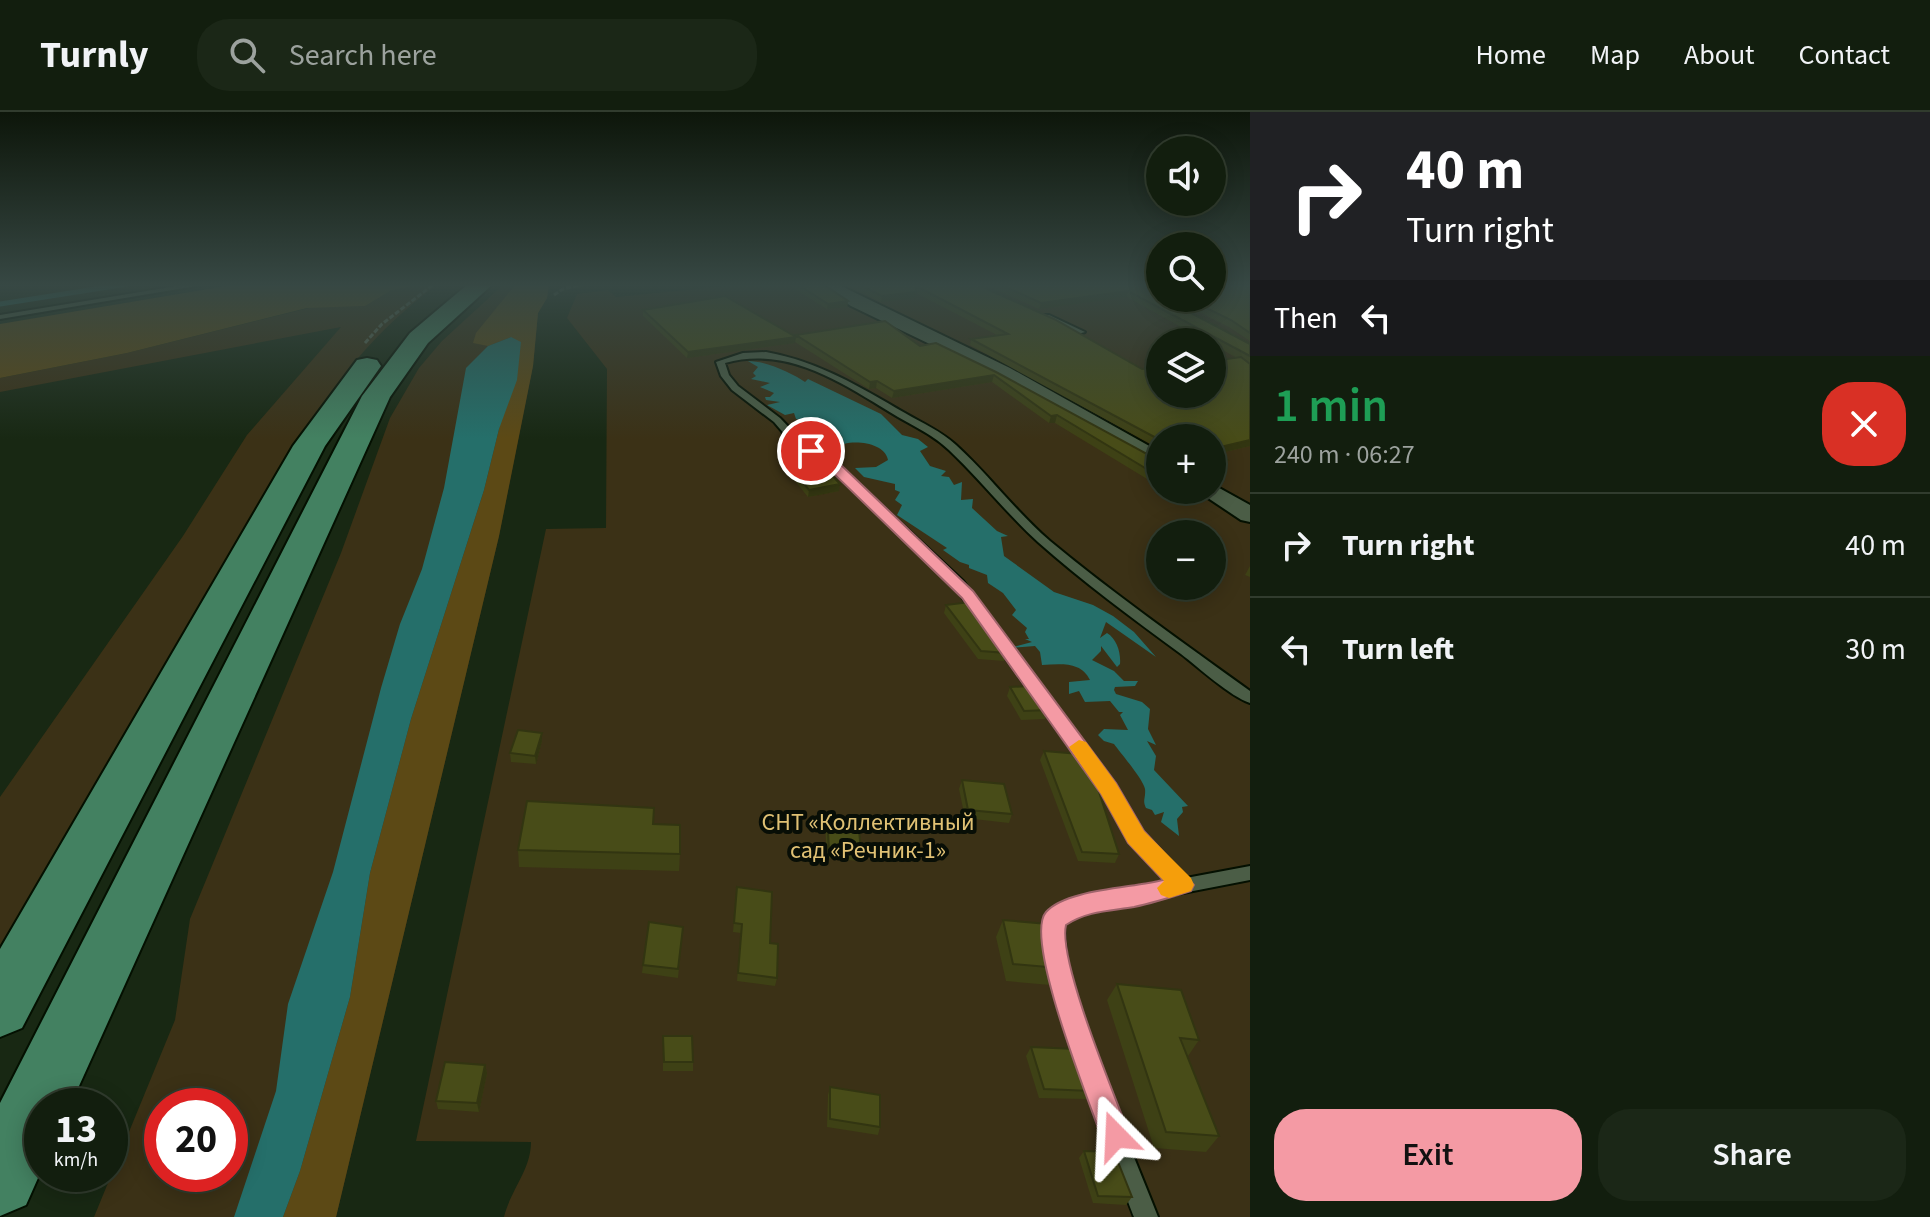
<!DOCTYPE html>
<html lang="en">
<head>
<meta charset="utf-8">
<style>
	body { margin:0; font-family:"Source Sans 3",sans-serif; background:#1b2717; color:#f1f3f6; height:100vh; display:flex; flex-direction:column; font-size:30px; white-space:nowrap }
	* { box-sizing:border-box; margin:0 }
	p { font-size:26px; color:#9ca29e }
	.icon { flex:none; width:44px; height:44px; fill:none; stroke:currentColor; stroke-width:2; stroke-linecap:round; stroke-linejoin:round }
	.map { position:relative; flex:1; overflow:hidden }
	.sheet { display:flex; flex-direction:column; background:#121e0e; width:680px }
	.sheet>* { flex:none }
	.banner { background:#202124; color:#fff; overflow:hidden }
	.controls { position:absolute; left:1146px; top:24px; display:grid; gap:16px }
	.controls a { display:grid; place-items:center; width:80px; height:80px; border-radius:50%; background:#121e0e; box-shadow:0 4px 20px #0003,0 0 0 2px #313c2e; font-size:40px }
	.speed { position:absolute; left:24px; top:976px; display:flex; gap:16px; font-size:40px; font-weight:700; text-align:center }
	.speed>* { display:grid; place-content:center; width:104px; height:104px; border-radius:50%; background:#121e0e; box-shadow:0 4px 20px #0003,0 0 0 2px #313c2e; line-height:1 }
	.speed small { font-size:20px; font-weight:400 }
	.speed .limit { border:12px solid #d22; background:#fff; color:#111 }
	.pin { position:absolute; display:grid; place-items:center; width:68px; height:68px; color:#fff; margin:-34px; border:4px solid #fff; border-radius:50%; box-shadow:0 2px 8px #0007 }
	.me { position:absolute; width:88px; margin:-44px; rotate:339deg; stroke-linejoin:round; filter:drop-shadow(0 0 6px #0008) }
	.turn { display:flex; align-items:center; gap:28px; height:168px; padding:0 24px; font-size:36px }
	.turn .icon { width:104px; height:104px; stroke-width:2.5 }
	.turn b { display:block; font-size:56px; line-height:68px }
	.then { display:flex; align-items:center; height:76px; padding:0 24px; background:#0003; gap:16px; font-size:30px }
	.round { display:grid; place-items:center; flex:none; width:84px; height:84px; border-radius:32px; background:#1b2717 }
	.summary { display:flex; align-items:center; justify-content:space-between; height:136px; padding:0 24px }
	h1 { font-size:48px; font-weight:600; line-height:60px; color:#1e9e55 }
	.action { display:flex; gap:16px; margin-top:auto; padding:16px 24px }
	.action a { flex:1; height:92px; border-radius:32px; background:#f49aa4; color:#111; font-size:32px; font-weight:600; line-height:92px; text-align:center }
	.action a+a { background:#1b2717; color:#f1f3f6 }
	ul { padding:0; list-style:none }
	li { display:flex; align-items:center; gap:24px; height:104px; padding:0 24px; border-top:2px solid #313c2e }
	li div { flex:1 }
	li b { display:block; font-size:30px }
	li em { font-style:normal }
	header { display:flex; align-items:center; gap:48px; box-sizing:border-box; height:112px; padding:0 40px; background:#121e0e; border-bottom:2px solid #313c2e }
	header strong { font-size:38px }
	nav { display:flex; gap:44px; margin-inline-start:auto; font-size:28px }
	.search { width:560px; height:72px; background:#1b2717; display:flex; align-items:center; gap:20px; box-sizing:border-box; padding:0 28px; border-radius:32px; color:#9ca29e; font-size:30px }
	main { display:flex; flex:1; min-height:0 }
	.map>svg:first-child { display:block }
</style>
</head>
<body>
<header>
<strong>Turnly</strong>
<div class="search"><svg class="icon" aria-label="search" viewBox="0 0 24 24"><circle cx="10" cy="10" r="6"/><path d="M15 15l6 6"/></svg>Search here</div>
<nav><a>Home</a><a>Map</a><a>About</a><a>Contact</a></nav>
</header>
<main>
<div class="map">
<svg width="1250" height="1105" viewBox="0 0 1250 1105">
	<rect width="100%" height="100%" fill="#182813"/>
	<g fill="#3b3116" fill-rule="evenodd">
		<path d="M425,172H438C395,204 360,239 330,283L137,620L0,834V685L183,424L247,323L341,215L0,280V266L127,241L313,195L365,194L392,178Z"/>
		<path d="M504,172H549L547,186L538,201L533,254L499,424L336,1105H94L175,908L190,807L341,441L390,306L419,256L442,229ZM162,994H230V1062H162Z"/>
		<path d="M747,172H1160V186H1212V172H1250V1105H504C510,1079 531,1058 531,1030L416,1029L546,417L606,416L607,257L567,206L577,182L608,178L616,185ZM1160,230H1212V282H1160ZM1160,326H1212V378H1160ZM1160,422H1212V474H1160Z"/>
	</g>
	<g fill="#5c4915">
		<path d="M238,172H425L392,178L365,194L307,196L127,241L0,266V212Z"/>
		<path d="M516,172H549L547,186L538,201L533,254L499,424L336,1105H283L300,1059L350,885L370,761L411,607L484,378L499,317L511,225L488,234L473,231L476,221Z"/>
	</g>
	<g fill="#256f6a">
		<path d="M511,225L521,230L517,268L499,317L484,378L411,607L370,761L350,885L300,1059L283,1105H234L276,979L288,892L333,760L381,576L400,512L422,457L444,376L466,256L488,234Z"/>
		<path d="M748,249C767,249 793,262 805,270L808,267L881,302L902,323L918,327L928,335L920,339L930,354L946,359L941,364L949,365L954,373L962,370L961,388L973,387L972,396L997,419L1008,424L1001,425L1004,444L1054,480L1093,493L1113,504L1134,520L1156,545L1106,510L1100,526L1107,521C1117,527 1121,541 1120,552L1117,555L1101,534V539L1092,548L1114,559L1124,569H1138L1135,574L1115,575L1114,578L1116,582L1142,590L1150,597L1148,617L1156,633L1147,629L1156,644L1154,658L1188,694L1182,695L1183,700L1177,707L1179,724L1161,710L1164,700L1155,703L1152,698L1146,696C1142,688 1146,686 1145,677C1143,667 1122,643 1114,632L1104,629L1098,623L1104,617L1128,618L1120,603L1123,600H1119L1110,589L1085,590L1079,579L1069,582V570L1090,568C1081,549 1060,552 1042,553L1040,540L1035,534L1010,536L1032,530L1025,527H1029L1025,520L1027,516L1012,503L1016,498L1003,481L988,471L987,463L969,456V453L960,450L943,438L947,436L897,403L902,393L895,388L900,380L895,378V372L864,365L855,356L876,355L888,348C885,332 859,328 844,332L842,324L831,320L824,311L796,307L794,301L785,303L767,293L780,290L766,288L765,285H770L774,281L760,275L770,271L751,267L756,264L753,261L758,255Z"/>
	</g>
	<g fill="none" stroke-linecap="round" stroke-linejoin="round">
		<path stroke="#256f6a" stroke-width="5" d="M0,192L127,172"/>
		<g stroke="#041001" stroke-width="4">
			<g id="service">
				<path d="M189,172H208L0,207V203Z"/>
				<path d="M1043,203H1049L1085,220L1078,222L1043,207Z"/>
				<path d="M766,240C818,249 860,275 905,301C922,311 941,319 956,333C989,363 1016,400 1050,429C1114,482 1182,530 1250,579V591C1231,585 1198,555 1181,542C1132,506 1083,470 1038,430C1006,401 980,367 949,338C934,324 916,315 898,305C844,273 790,233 725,251L729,263L738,274L780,306L800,327L834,349L963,469L1114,673L1142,720L1186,766L1250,754V768L1080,801L1064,811C1064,855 1078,896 1093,937C1112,994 1136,1049 1158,1105H1134C1119,1064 1021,828 1050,801C1071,781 1138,775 1167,769L1130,730L1102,681L955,475L826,353L792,331L774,310L732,278L721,264L716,250L743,241Z"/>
			</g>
		</g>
		<g stroke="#041001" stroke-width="4">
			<g id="minor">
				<path d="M837,172L1010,256L1160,340V356L996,264L851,194L819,173Z"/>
				<path d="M1212,372L1250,393V410L1241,408L1196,378H1212Z"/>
			</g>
		</g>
		<g stroke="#041001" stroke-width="4">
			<g id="primary">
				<path d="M468,172H493L428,231L390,285L70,994H42V1057L26,1093L0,1104V991L362,284L410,221Z"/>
				<path d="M367,246L377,248L381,254L325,334L22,916L0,925V837L293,334L357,248Z"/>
			</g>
		</g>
		<g stroke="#5e6c5a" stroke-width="3" stroke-dasharray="5 2" stroke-linecap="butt">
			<path d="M554,183L563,177L585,172"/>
			<path d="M365,231L382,212L434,172"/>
		</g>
		<use href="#service" fill="#4b5d46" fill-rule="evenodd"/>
		<use href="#minor" fill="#4b5d46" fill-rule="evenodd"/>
		<use href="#primary" fill="#438161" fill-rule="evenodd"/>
	</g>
	<g fill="#3e4115">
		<path d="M793,172H823L848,189L847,195L827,197L793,176Z"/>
		<path d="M845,172H976L1142,257L1237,246L1212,232V230H1208L1127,185L1039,197L983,172H1136L1250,232V334L1217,342L1227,348L1223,356L1212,359V326H1160V337L970,233L971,227L997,223L916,181L915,186L881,190Z"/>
		<path d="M1144,172H1160V180Z"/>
		<path d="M1250,172V229L1229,215L1172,186H1212Z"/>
		<path d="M643,198L796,225V223L920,234L936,231L1160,349V372L1157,373L1055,311H1049L992,270L892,286L876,276L869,277L795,230V231L687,246L643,204Z"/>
		<path d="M788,352L839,379L808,385L787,359Z"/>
		<path d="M1250,454V465L1245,463Z"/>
		<path d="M946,493L1007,541L1004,549L978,547L944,501Z"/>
		<path d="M1010,575L1048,598L1045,607L1021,608L1007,584Z"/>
		<path d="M542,629L536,652L511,650L510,641Z"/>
		<path d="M1044,639L1119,742L1115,751L1078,749L1040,648Z"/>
		<path d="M962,668L1012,702L1009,711L965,706L959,677Z"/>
		<path d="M827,704L861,740L859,749L827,746L825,713Z"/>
		<path d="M653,712L680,742L679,759L519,755L518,738Z"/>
		<path d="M737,775L770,831L777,866L775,874L737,869L741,821L733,820Z"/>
		<path d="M1003,808L1059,856L1050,873L1006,869L996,825Z"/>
		<path d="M683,815L678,866L642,861L643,853Z"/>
		<path d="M1117,872L1199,928L1188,944L1219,1024L1206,1040L1154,1036L1107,888Z"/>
		<path d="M663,924L693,950V959H663Z"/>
		<path d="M1031,935L1091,979L1086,987L1039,986L1026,944Z"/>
		<path d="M485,953L487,961L479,1000L438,997L436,989Z"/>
		<path d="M830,975L880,1015L878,1023L827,1015L828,983Z"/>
		<path d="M1084,1039L1132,1085L1126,1093L1093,1091L1079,1046Z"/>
	</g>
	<g fill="#323511">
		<path d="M1128,179L1127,185L1039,197L1041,191Z"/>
		<path d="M916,180L915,186L881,190L882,184Z"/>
		<path d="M848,189L847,195L827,197L828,192Z"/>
		<path d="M796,225L795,231L687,246L688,240Z"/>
		<path d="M994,263L992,270L892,286L894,279Z"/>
		<path d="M877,269L876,276L869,277L870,270Z"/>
		<path d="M1057,303L1055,311H1049L1051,304Z"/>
		<path d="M1250,328V334L1212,343V337Z"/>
		<path d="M1227,348L1223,356L1212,359V352Z"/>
		<path d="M840,372L839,379L808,385L809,378Z"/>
		<path d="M542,621V629L536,652L535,644Z"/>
		<path d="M485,953L487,961L479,1000L477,991Z"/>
	</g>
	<g fill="#484c18" stroke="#323511" stroke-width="2">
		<path d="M797,172H823L848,189L828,192Z"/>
		<path d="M858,172H976L1054,207L1142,257L1160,255V282H1212V249L1241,245L1250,252V328L1212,337V326H1160V328L971,227L1008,222L916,174V180L882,184Z"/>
		<path d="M999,172H1136L1250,232V244L1128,179L1041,191Z"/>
		<path d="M1212,172H1250V221L1231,208L1186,186H1212Z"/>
		<path d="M725,184L796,225L688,240L643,198Z"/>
		<path d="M885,209L920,234L936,231L996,260L1160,349V365L1057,303L1051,304L994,263L894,279L877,269L870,270L796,223Z"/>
		<path d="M1212,339L1227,348L1212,352Z"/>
		<path d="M819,349L840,372L809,378L788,352Z"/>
		<path d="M970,490L1007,541L981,539L946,493Z"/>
		<path d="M1031,574L1048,598L1024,599L1010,575Z"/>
		<path d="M518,618L542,621L535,644L510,641Z"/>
		<path d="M1044,639L1080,642L1092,658L1119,742L1082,740Z"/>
		<path d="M962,668L1004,672L1012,702L968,698Z"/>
		<path d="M527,689L654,696L653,712L680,713V742L518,738Z"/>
		<path d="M827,704L858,707L861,740L829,738Z"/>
		<path d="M737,775L772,780L770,831L778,832L777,866L738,861L742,812L734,811Z"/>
		<path d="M1003,808L1048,812L1059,856L1013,852Z"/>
		<path d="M649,810L683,815L678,857L643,853Z"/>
		<path d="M1117,872L1181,878L1199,928L1180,926L1219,1024L1166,1020Z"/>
		<path d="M663,924H692L693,950H664Z"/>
		<path d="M1031,935L1076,937L1091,979L1044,977Z"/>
		<path d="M445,950L485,953L477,991L436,989Z"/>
		<path d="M830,975L880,983V1015L830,1007Z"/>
		<path d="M1084,1039L1114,1040L1132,1085L1098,1084Z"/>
	</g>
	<linearGradient id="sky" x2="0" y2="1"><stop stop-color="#0d160a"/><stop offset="0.53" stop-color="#374844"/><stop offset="1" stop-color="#374844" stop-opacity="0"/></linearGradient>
	<rect width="1250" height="327" fill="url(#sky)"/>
	<path fill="#f49aa4" stroke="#9f646b" stroke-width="2" d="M806,337H816L839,351L973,479L1116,671L1144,719L1194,773L1191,779C1172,785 1153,791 1134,795C1110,799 1087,799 1066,813C1058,849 1115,984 1130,1024L1126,1034L1116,1039L1105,1034L1101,1024C1089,989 1023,826 1046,800C1066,777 1133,776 1163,768L1128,731L1101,682L962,486L829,357L806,342Z"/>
	<path fill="#f59e0b" d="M1079,628L1086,630L1116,671L1144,719L1191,766L1194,773L1191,779L1169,786L1161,783L1157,776L1164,769L1128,731L1101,682L1069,635Z"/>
	<g text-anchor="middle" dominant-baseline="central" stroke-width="8" stroke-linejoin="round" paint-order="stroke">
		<g font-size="24" fill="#e0c174" stroke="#080e06">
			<text x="868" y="710">СНТ «Коллективный<tspan x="868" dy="28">сад «Речник-1»</tspan></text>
		</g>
	</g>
</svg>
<div class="controls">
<a><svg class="icon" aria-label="sound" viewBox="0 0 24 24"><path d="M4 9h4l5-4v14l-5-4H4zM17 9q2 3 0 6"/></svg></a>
<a><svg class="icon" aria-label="search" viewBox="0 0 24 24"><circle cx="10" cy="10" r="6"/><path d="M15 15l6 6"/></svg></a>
<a><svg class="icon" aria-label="layers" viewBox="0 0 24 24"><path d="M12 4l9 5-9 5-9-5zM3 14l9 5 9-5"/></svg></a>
<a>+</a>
<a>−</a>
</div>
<div class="speed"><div>13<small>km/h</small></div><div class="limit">20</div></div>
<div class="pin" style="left:811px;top:339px;background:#d93025"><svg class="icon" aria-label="arrive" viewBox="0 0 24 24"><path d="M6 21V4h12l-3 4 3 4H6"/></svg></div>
<svg class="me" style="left:1116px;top:1024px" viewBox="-20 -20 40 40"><path d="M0-17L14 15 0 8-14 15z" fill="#f49aa4" stroke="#fff" stroke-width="4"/></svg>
</div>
<section class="sheet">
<div class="banner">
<div class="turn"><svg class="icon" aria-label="right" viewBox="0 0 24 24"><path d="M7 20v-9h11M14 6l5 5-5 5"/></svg><div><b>40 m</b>Turn right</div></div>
<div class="then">Then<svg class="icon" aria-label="left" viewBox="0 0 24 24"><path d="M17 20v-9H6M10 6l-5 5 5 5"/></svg></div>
</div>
<div class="summary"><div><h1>1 min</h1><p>240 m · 06:27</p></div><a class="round" style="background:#d93025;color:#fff"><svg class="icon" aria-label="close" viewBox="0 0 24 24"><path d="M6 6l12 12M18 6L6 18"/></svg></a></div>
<ul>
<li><svg class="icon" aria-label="right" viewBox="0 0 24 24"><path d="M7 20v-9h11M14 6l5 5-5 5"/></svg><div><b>Turn right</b></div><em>40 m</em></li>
<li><svg class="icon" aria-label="left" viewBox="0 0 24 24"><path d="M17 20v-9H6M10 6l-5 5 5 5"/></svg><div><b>Turn left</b></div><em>30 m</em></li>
</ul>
<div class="action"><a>Exit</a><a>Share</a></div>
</section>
</main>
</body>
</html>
